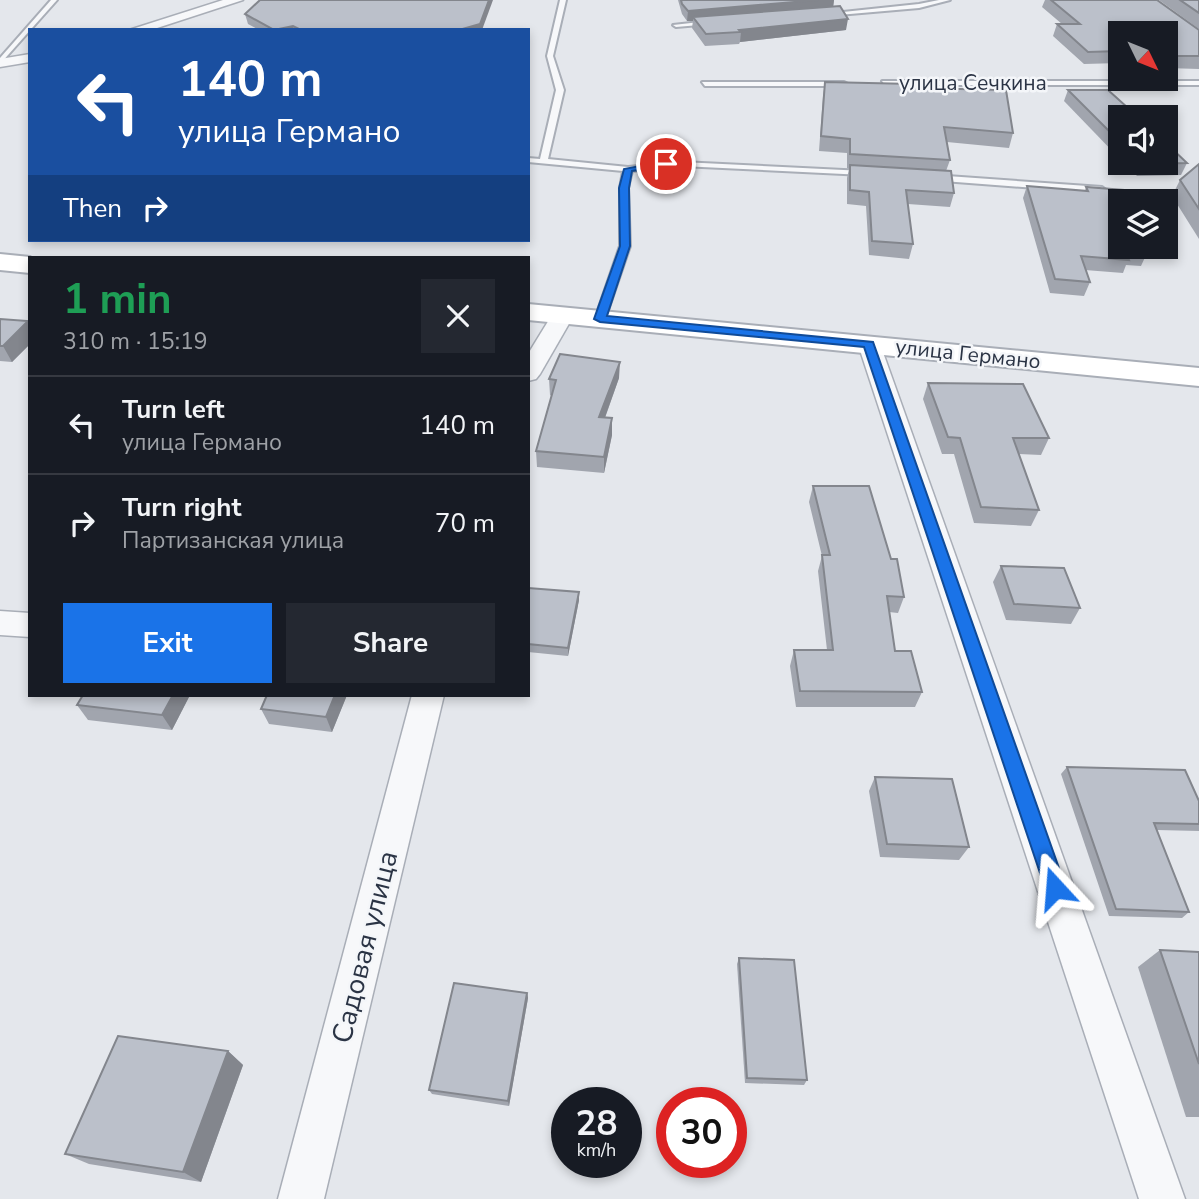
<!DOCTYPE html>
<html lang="en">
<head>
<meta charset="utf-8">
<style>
	body { margin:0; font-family:"Nunito Sans",sans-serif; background:#242831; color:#f1f3f6; height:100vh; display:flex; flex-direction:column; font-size:26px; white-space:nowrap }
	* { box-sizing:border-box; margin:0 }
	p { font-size:23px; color:#9ea1a6 }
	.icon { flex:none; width:38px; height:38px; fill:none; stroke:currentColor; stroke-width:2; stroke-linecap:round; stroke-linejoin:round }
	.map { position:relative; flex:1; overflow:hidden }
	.sheet { position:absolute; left:28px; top:256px; width:502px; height:441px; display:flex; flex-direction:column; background:#171b24; border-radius:0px; box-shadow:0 4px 10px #0003 }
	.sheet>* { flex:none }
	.guide { position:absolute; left:28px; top:28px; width:502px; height:214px; border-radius:0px; box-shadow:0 4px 10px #0003; background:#1a4fa0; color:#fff; overflow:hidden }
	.needle { width:46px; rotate:133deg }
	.tools { position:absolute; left:1108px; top:21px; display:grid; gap:14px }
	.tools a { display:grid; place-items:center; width:70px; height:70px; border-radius:0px; background:#171b24; box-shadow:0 4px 10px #0003; font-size:35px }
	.speed { position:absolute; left:551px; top:1087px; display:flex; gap:14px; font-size:35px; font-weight:700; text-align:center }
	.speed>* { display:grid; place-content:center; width:91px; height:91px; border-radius:50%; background:#171b24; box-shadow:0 4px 10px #0003; line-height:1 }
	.speed small { font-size:18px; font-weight:400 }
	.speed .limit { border:10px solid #d22; background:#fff; color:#111 }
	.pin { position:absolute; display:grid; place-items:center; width:60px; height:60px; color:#fff; margin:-30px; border:4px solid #fff; border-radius:50%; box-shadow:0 2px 7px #0007 }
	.me { position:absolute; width:77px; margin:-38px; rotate:341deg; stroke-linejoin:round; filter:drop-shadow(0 0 5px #0008) }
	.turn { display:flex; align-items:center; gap:24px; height:147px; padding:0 35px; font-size:32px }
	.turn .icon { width:91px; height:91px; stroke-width:2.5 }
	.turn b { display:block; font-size:49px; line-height:60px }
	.then { display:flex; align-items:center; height:66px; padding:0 35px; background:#0003; gap:14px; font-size:26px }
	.round { display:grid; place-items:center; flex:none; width:74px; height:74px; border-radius:0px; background:#242831 }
	.overview { display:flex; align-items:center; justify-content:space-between; height:119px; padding:0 35px }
	h1 { font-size:42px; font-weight:700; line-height:52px; color:#1e9e55 }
	.button { display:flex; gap:14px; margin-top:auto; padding:14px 35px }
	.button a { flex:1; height:80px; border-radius:0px; background:#1a73e8; color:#fff; font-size:28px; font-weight:700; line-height:80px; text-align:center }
	.button a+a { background:#242831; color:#f1f3f6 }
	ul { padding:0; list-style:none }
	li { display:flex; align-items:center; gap:21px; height:98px; padding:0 35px; border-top:2px solid #363941 }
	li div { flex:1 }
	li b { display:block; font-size:26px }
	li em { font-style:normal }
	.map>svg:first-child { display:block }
</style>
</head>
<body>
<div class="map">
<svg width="1199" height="1199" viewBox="0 0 1199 1199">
	<rect width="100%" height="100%" fill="#e4e7ec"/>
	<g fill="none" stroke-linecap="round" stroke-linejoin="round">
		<g stroke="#a9aeb7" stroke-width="4">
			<g id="lane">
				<path d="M51,0H57L0,64V58Z"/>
				<path d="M560,0H566L553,56L564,90L548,159L628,167L681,162L864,171L868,173L864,175L681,166L632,171L628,188L630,246L605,319L596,321L595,319L620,246V188L623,171L528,162V158L540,159L556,90L547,56Z"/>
				<path d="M939,0H950L919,8L827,16L824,14L919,4Z"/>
				<path d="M709,21L711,24L676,27L673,25Z"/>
				<path d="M882,81H1199V85H885Z"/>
				<path d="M702,82H844L848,84L844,86H705Z"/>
				<path d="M933,175L1102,187L1106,190L1102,193L930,180L929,178Z"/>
			</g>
		</g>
		<g stroke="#a9aeb7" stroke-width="3">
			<g id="street">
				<path d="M223,0H243L151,30H129Z"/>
				<path d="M30,54V62L0,67V59Z"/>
				<path d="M563,309L571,310L574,315L540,374L536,379L528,381V354L555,310Z"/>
				<path d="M869,337L877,339L880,344L1185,1199H1139L858,344L861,339Z"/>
				<path d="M0,611L30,613V637L0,635Z"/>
				<path d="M412,695H444L324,1199H278Z"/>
			</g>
		</g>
		<g stroke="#a9aeb7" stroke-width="4">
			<g id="secondary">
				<path d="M0,254L30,257V273L0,270Z"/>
				<path d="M528,304L1199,368V386L528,320Z"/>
			</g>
		</g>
		<use href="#lane" fill="#f7f8fa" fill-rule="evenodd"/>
		<use href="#street" fill="#f7f8fa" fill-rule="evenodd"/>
		<use href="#secondary" fill="#fff" fill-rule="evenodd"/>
	</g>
	<g fill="#a1a5ae">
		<path d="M678,0H834L833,6L846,30L740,42L739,44L705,46L692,28L693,21H687L682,14Z"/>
		<path d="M1045,0H1157L1199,30V69L1166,68V33H1120V63L1084,64L1053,36L1057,24H1062L1042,7Z"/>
		<path d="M1159,0H1199V29Z"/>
		<path d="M245,14L482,30H259L248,24Z"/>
		<path d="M825,82L914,88L1013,133L1009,148L947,142L950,160L946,171L954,193L950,207L908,204L913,244L909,259L869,255L866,206L847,204V178L849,169L847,168V153L819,151L823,96Z"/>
		<path d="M1068,90L1120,117V159L1064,101Z"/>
		<path d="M1124,163H1187L1181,175L1137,176Z"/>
		<path d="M1199,164V239L1172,196L1180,180Z"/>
		<path d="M1027,186L1085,191L1086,187L1147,253L1141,266L1126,265L1123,273L1085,270L1090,282L1084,296L1050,293L1023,198Z"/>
		<path d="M0,319L30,324V344L12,362L0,361Z"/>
		<path d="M619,378L605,418L612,435L604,473L537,467L536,451L552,396L550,395L549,379Z"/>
		<path d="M928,383L1049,438L1041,455L1019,454L1039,510L1031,526L974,523L954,454H942L923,399Z"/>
		<path d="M813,486L891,559L904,597L898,613L889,612L895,651L922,692L915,707H796L790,666L794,650H827L818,571L822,556L809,502Z"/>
		<path d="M1001,566L1080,608L1071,624L1006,620L993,582Z"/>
		<path d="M528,588L579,592V600L568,656L528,652Z"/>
		<path d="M190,695L172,730L88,720L77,705Z"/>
		<path d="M347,695L332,732L269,724L261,709Z"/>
		<path d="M1067,767L1199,801V831L1157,830L1189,912L1182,918L1109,916L1061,774Z"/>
		<path d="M875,777L969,847L959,860L880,857L869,791Z"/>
		<path d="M1160,950L1199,952V1117H1186L1138,967Z"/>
		<path d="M739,958L807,1080L804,1085L745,1083L737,964Z"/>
		<path d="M527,993L528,998L509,1106L432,1094L429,1090Z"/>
		<path d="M228,1051L243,1065L201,1182L89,1164L65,1154Z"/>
	</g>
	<g fill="#83868d">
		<path d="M489,0H493L482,30H459Z"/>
		<path d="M818,0H834L833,9L693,17V21H687L688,11Z"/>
		<path d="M848,19L846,30L740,42L741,32L739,30Z"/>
		<path d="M293,26L294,30H277Z"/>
		<path d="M28,321L30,324V344L12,362L3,346Z"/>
		<path d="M620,362L619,378L599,434V417Z"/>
		<path d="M612,418V435L604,473V457Z"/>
		<path d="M579,592V600L568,656V648Z"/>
		<path d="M173,695H190L172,730L162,715Z"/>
		<path d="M335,695H347L332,732L326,717Z"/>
		<path d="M527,993L528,998L509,1106L508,1101Z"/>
		<path d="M228,1051L243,1065L201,1182L183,1172Z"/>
	</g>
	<g fill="#bbc0ca" stroke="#83868d" stroke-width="2">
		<path d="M260,0H489L480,24L459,30H301L293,26L274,30L245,14Z"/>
		<path d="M681,0H818L688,11L682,4Z"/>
		<path d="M1051,0H1157L1199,30V56H1166V33H1120V51L1088,52L1057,24H1080Z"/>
		<path d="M1180,0H1199V13Z"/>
		<path d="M840,6L848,19L739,30L741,32L706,34L693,17Z"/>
		<path d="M825,82L912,84L914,88L1006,90L1013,133L944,127L950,160L850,154V139L821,136Z"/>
		<path d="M1068,90H1108L1138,117H1120V142Z"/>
		<path d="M1166,143L1187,163L1142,164L1141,163H1166Z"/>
		<path d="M1199,164V209L1180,180Z"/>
		<path d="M850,165L951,171L954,193L906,190L913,244L872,241L869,192L850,190Z"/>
		<path d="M1027,186L1088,191L1086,187L1124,190L1128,201H1120V247H1145L1147,253L1125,251L1129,260L1081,256L1090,282L1055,279Z"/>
		<path d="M0,319L28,321L3,346H0Z"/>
		<path d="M560,354L620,362L599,417L612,418L604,457L536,451L556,380L549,379Z"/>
		<path d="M928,383L1023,384L1049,438H1013L1039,510L981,507L960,438L948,437Z"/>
		<path d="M813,486H869L891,559H897L904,597L887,596L895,651H911L922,692L800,691L794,650H833L822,555H830Z"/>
		<path d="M1001,566L1064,568L1080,608L1014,604Z"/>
		<path d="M528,588L579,592L568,648L528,644Z"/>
		<path d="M83,695H173L162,715L77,705Z"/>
		<path d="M267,695H335L326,717L261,709Z"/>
		<path d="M1067,767L1185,770L1199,801V824L1154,823L1189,912L1116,909Z"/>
		<path d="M875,777L952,779L969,847L887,844Z"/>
		<path d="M1160,950L1199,952V1064Z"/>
		<path d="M739,958L794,960L807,1080L747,1078Z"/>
		<path d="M454,983L527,993L508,1101L429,1090Z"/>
		<path d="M118,1036L228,1051L183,1172L65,1154Z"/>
	</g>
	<path fill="#1a73e8" stroke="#114b97" stroke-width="2" d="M666,161L671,164L669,166L632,171L629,188L630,246L607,316L873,342L1066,888L1063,895L1055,898L1048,895L1045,888L864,347L600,322L594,319L620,246L619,188L624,169Z"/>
	<g text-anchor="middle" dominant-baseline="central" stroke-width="5" stroke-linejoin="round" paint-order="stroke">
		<g font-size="21" fill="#2b3445" stroke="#f4f6f9">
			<text x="973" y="83">улица Сечкина</text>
			<text transform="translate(968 354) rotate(6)">улица Германо</text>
		</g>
		<g font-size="28" fill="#2b3445" stroke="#f4f6f9">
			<text transform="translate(365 947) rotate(-76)">Садовая улица</text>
		</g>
	</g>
</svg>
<div class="tools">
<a><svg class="needle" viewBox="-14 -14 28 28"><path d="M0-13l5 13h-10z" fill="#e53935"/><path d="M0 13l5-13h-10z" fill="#9ea1a6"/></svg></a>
<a><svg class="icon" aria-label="sound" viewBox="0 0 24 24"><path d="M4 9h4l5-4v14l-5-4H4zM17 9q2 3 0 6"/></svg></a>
<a><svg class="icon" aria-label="layers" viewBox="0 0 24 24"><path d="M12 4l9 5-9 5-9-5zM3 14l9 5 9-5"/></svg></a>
</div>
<div class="speed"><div>28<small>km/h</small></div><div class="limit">30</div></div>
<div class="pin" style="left:666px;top:164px;background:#d93025"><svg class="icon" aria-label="arrive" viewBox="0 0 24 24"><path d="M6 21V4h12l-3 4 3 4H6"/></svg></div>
<svg class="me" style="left:1055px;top:888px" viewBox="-20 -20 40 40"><path d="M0-17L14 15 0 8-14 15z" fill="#1a73e8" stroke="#fff" stroke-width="4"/></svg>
<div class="guide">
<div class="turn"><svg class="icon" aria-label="left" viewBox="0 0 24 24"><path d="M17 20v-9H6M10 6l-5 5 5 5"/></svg><div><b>140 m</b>улица Германо</div></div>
<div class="then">Then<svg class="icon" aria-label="right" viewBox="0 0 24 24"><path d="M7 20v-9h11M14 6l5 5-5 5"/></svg></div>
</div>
<section class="sheet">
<div class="overview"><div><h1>1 min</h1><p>310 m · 15:19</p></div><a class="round"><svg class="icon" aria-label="close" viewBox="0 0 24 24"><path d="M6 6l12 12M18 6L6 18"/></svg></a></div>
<ul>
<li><svg class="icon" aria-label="left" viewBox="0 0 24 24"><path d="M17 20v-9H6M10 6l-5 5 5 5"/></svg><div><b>Turn left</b><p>улица Германо</p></div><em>140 m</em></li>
<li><svg class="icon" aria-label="right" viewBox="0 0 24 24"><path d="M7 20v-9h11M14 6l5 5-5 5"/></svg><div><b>Turn right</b><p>Партизанская улица</p></div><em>70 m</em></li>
</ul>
<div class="button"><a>Exit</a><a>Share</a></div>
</section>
</div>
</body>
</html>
